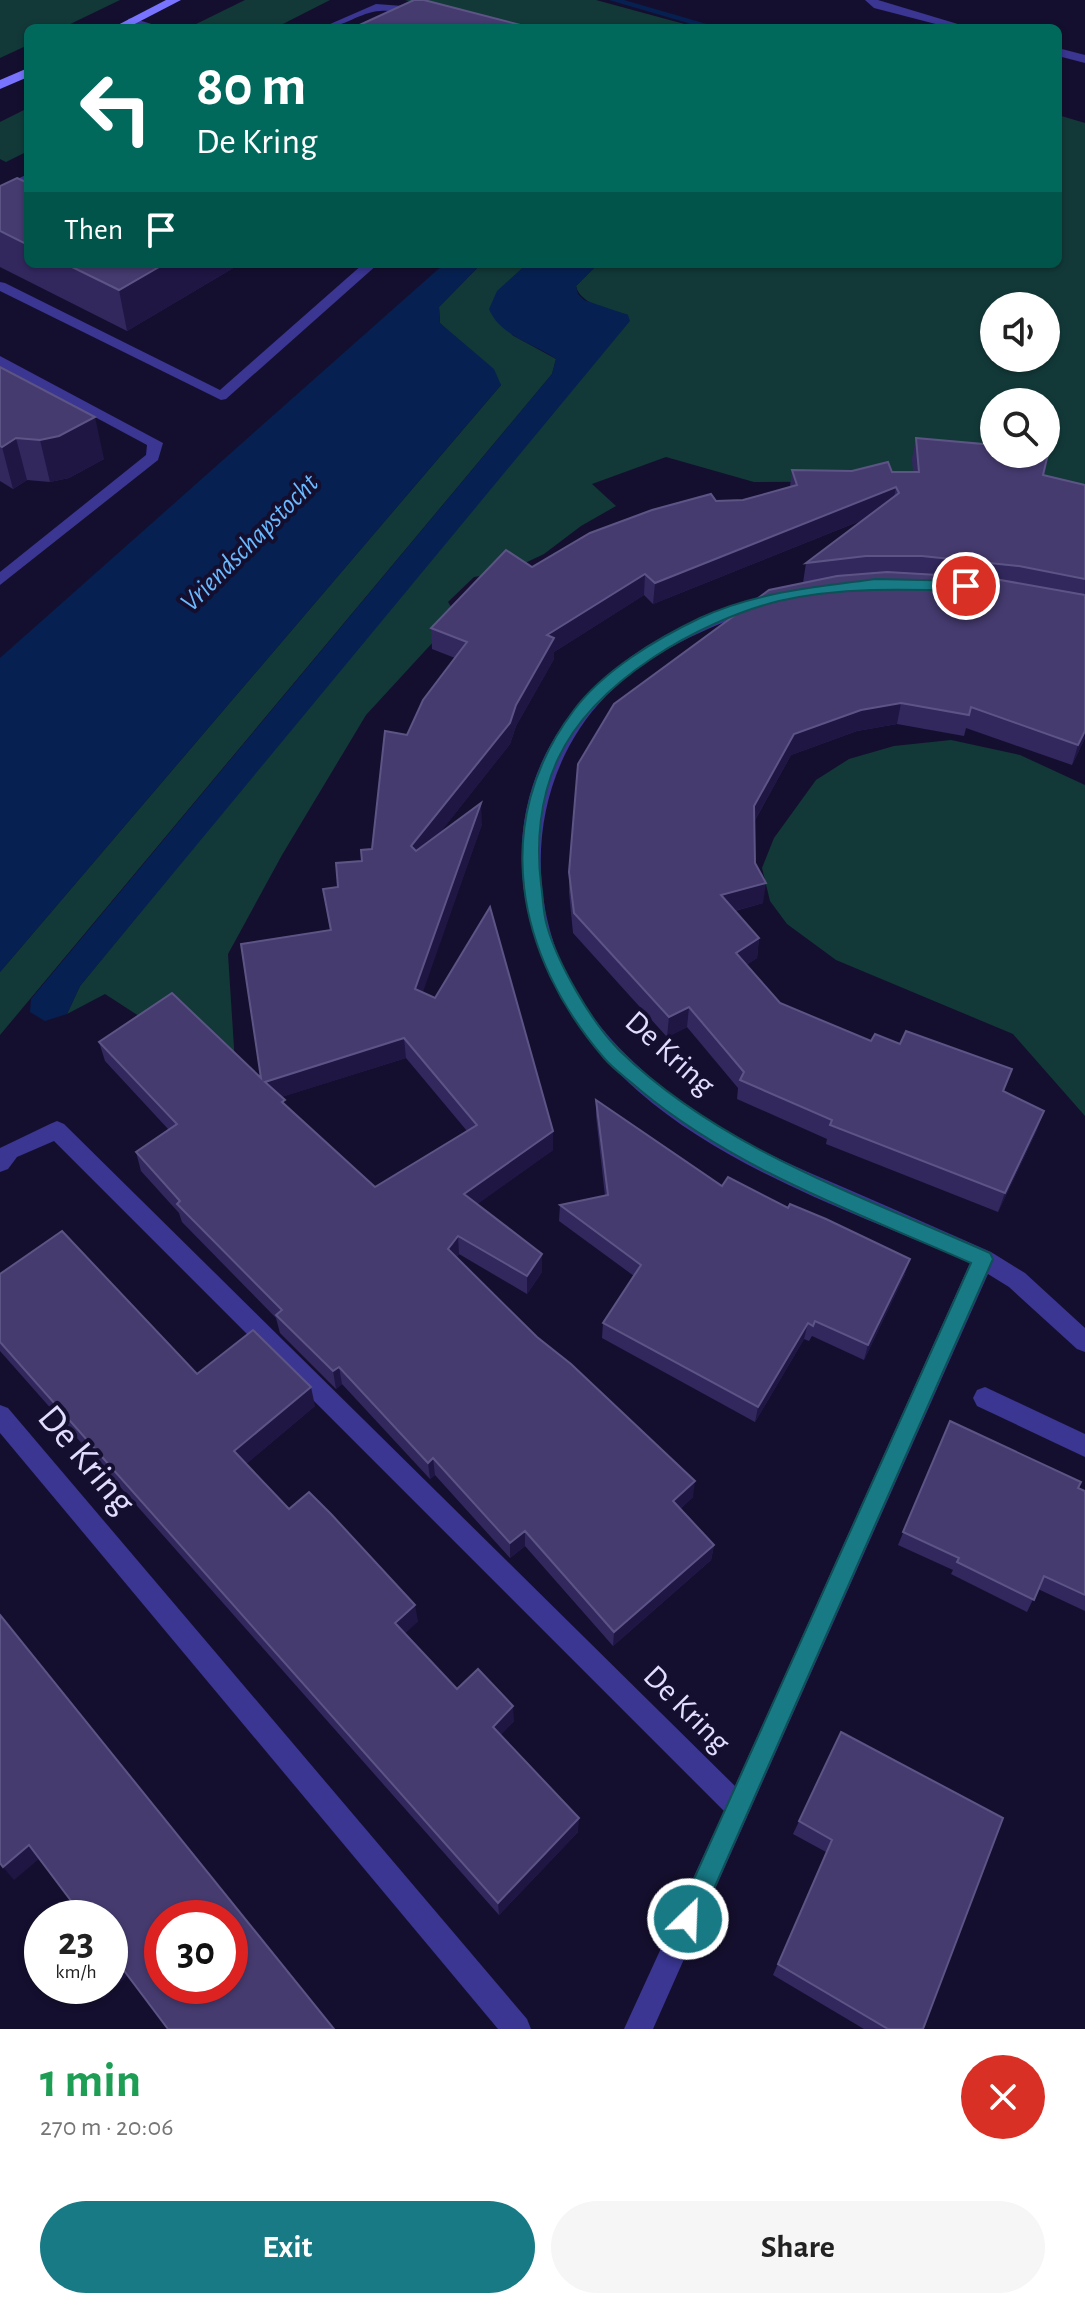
<!DOCTYPE html>
<html lang="en">
<head>
<meta charset="utf-8">
<style>
	body { margin:0; font-family:"Alegreya Sans",sans-serif; background:#f6f6f6; color:#222; height:100vh; display:flex; flex-direction:column; font-size:30px; white-space:nowrap }
	* { box-sizing:border-box; margin:0 }
	p { font-size:26px; color:#767676 }
	.icon { flex:none; width:44px; height:44px; fill:none; stroke:currentColor; stroke-width:2; stroke-linecap:round; stroke-linejoin:round }
	.map { position:relative; height:2029px; overflow:hidden }
	.details { display:flex; flex-direction:column; background:#fff; flex:1 }
	.details>* { flex:none }
	.banner { position:absolute; left:24px; top:24px; width:1038px; height:244px; border-radius:12px; box-shadow:0 2px 6px #0004; background:#00695c; color:#fff; overflow:hidden }
	.tools { position:absolute; left:980px; top:292px; display:grid; gap:16px }
	.tools a { display:grid; place-items:center; width:80px; height:80px; border-radius:50%; background:#fff; box-shadow:0 2px 6px #0004; font-size:40px }
	.speed { position:absolute; left:24px; top:1900px; display:flex; gap:16px; font-size:40px; font-weight:700; text-align:center }
	.speed>* { display:grid; place-content:center; width:104px; height:104px; border-radius:50%; background:#fff; box-shadow:0 2px 6px #0004; line-height:1 }
	.speed small { font-size:20px; font-weight:400 }
	.speed .limit { border:12px solid #d22; background:#fff; color:#111 }
	.pin { position:absolute; display:grid; place-items:center; width:68px; height:68px; color:#fff; margin:-34px; border:4px solid #fff; border-radius:50%; box-shadow:0 2px 8px #0007 }
	.me { position:absolute; width:88px; margin:-44px; rotate:24deg; stroke-linejoin:round; filter:drop-shadow(0 0 6px #0008) }
	.turn { display:flex; align-items:center; gap:28px; height:168px; padding:0 40px; font-size:36px }
	.turn .icon { width:104px; height:104px; stroke-width:2.5 }
	.turn b { display:block; font-size:56px; line-height:68px }
	.then { display:flex; align-items:center; height:76px; padding:0 40px; background:#0003; gap:16px; font-size:30px }
	.round { display:grid; place-items:center; flex:none; width:84px; height:84px; border-radius:42px; background:#f6f6f6 }
	.headline { display:flex; align-items:center; justify-content:space-between; height:136px; padding:0 40px }
	h1 { font-size:48px; font-weight:600; line-height:60px; color:#1e9e55 }
	.button { display:flex; gap:16px; margin-top:auto; padding:16px 40px }
	.button a { flex:1; height:92px; border-radius:48px; background:#177a85; color:#fff; font-size:32px; font-weight:600; line-height:92px; text-align:center }
	.button a+a { background:#f6f6f6; color:#222 }
	.map>svg:first-child { display:block }
</style>
</head>
<body>
<div class="map">
<svg width="1085" height="2029" viewBox="0 0 1085 2029">
	<rect width="100%" height="100%" fill="#150f2f"/>
	<g fill="#123938" fill-rule="evenodd">
		<path d="M0,0H120L62,28H28V45L0,58Z"/>
		<path d="M245,0H330L275,28H188Z"/>
		<path d="M405,0H596L699,28H506Z"/>
		<path d="M28,108V151L6,162L0,159V122Z"/>
		<path d="M1058,115L1085,123V501L939,481L754,482L666,457L592,484L616,506L581,526L544,554L508,571L474,577L448,602L457,616L366,715L282,855L228,954L236,1079L105,994L67,1014L80,986L628,315C612,310 580,305 576,286L598,264H1058ZM994,306H1046V358H994ZM994,402H1046V454H994Z"/>
		<path d="M481,264H527L498,291L512,335L556,359L552,374L0,1035V972L501,385L440,323L439,307Z"/>
		<path d="M951,740L1020,755L1085,785V1116L1013,1034L836,960L787,924L770,901L762,868L774,838L816,780L849,759L894,746Z"/>
	</g>
	<g fill="#062151">
		<path d="M444,264H481L439,307L440,323L494,369L501,385L0,972V658Z"/>
		<path d="M527,264H598L576,286L578,294L584,300L628,315L630,321L80,986L67,1014L45,1021L30,1012L31,999L552,374L556,359C533,343 500,336 489,309L497,291Z"/>
	</g>
	<g fill="none" stroke-linecap="round" stroke-linejoin="round">
		<path fill="#062151" fill-rule="evenodd" d="M609,0H624L717,27L705,28Z"/>
		<g fill="#3a3692" fill-rule="evenodd">
			<path d="M865,0H878L971,28H951L874,8Z"/>
			<path d="M376,4L403,6L479,28C445,28 414,9 380,11C360,12 343,28 321,28Z"/>
			<path d="M132,18L158,26L160,28H142L128,23V19Z"/>
			<path d="M1058,48L1085,55V63L1058,56Z"/>
			<path d="M28,174V183L0,196V187Z"/>
			<path d="M363,264H378L226,399L221,400L0,291V282L5,283L220,390Z"/>
			<path d="M0,356L163,443L158,460L0,585V572L146,455L147,445L0,366Z"/>
		</g>
		<g fill="#3a3692" fill-rule="evenodd">
			<path d="M768,595L776,600L774,604C712,625 652,649 606,696C526,778 521,910 583,1003C607,1039 638,1068 671,1094C725,1137 789,1164 852,1191C899,1211 945,1232 991,1252L1025,1273L1085,1328V1352L1077,1349L1009,1287L988,1274L653,2029H624L724,1811L54,1141L17,1157L8,1169L0,1172V1148L50,1124L57,1121L64,1124L735,1786L970,1263C860,1214 730,1172 638,1091C519,987 470,811 594,688C641,641 705,612 768,595Z"/>
			<path d="M985,1387L1085,1434V1457L977,1406L973,1398L977,1390Z"/>
			<path d="M0,1405L8,1408L527,2019L531,2029H498L0,1433Z"/>
		</g>
		<g fill="#7874ff" fill-rule="evenodd">
			<path d="M166,0H181L127,28H112Z"/>
			<path d="M28,68V77L0,89V80Z"/>
		</g>
	</g>
	<g fill="#32285e" fill-rule="evenodd">
		<path d="M28,183V264H240L127,331L0,267V186Z"/>
		<path d="M0,367L104,459L69,478L50,482L27,480L13,489L0,481Z"/>
		<path d="M916,438L1043,475L1085,485V738L1072,765L966,728L964,736L897,724L857,731L791,755L754,822L755,863L763,903L735,911L759,938L757,958L746,965L780,1003L871,1041L1004,1092L1037,1130L998,1212L826,1144L827,1139L737,1099L738,1088L687,1027L667,1037L573,933L569,892V872L803,583L806,563L865,519L653,604L644,595L554,652V659L516,726L510,744L438,835L482,824L422,992L553,1131V1150L477,1204L542,1272L527,1294L459,1254L456,1258L693,1497L680,1509L714,1545L711,1560L613,1646L525,1546L510,1558L435,1475L430,1479L342,1384L336,1389L280,1333L276,1318L182,1222L179,1213L141,1171L136,1152L169,1130L105,1061L99,1042L261,1078L330,930L323,889L338,887L372,849L407,735L455,658L432,649L431,628L532,567L716,501L743,500L790,487L792,470L913,472L912,459ZM406,1058L467,1131L375,1187L285,1105L281,1097Z"/>
		<path d="M596,1100L722,1186L905,1274L864,1360L812,1336L809,1341L804,1339L755,1422L602,1338L603,1323L634,1276L559,1221L560,1205L605,1196L596,1116Z"/>
		<path d="M0,1274L197,1374L315,1406L246,1464L289,1509L418,1621L405,1633L457,1689L514,1721L500,1735L578,1832L499,1915L0,1351Z"/>
		<path d="M950,1421L1085,1491V1611L1038,1589L1027,1612L951,1574L953,1570L898,1545Z"/>
		<path d="M841,1732L923,2029H864L773,1975L826,1852L793,1834Z"/>
	</g>
	<g fill="#1f1644">
		<path d="M164,264H240L127,331L119,290Z"/>
		<path d="M95,417L104,459L69,478L50,482L40,440Z"/>
		<path d="M16,438L27,480L13,489L2,447Z"/>
		<path d="M896,487L892,508L653,604L655,583Z"/>
		<path d="M645,574L644,595L554,652V659L516,726L510,744L413,867L411,846L516,705L547,635Z"/>
		<path d="M901,703L897,724L857,731L791,755L751,827L754,806L794,734L861,710Z"/>
		<path d="M1085,731V738L1072,765L1078,745Z"/>
		<path d="M481,803L482,824L417,1009L415,989Z"/>
		<path d="M766,883L763,903L719,915L721,895Z"/>
		<path d="M759,938L757,958L733,973L736,953Z"/>
		<path d="M689,1007L687,1027L667,1037L669,1017Z"/>
		<path d="M404,1038L406,1058L269,1101L265,1082Z"/>
		<path d="M1044,1111L1037,1130L998,1212L1005,1193Z"/>
		<path d="M553,1131V1150L465,1213L464,1194Z"/>
		<path d="M458,1236L459,1254L449,1267L448,1249Z"/>
		<path d="M542,1254V1272L527,1294V1276Z"/>
		<path d="M910,1259L905,1274L864,1360L868,1345Z"/>
		<path d="M808,1323L804,1339L755,1422L758,1407Z"/>
		<path d="M339,1367L342,1384L336,1389L333,1371Z"/>
		<path d="M311,1387L315,1406L239,1470L234,1451Z"/>
		<path d="M433,1458L435,1475L430,1479L428,1463Z"/>
		<path d="M695,1481L693,1497L671,1517L673,1501Z"/>
		<path d="M525,1531V1546L510,1558V1543Z"/>
		<path d="M714,1545L711,1560L613,1646L614,1632Z"/>
		<path d="M415,1605L418,1621L398,1640L395,1623Z"/>
		<path d="M513,1706L514,1721L494,1742L493,1727Z"/>
		<path d="M579,1818L578,1832L499,1915L498,1903Z"/>
		<path d="M29,1845L40,1858L14,1880L3,1867Z"/>
		<path d="M119,1964L128,1975L103,1999L94,1989L96,1986H110V1973Z"/>
	</g>
	<g fill="#453b6f" stroke="#5d5486" stroke-width="2" fill-rule="evenodd">
		<path d="M414,0H424L532,28H353Z"/>
		<path d="M17,178L28,183V245L0,231V186Z"/>
		<path d="M66,264H164L119,290Z"/>
		<path d="M0,367L95,417L59,436L40,440L16,438L2,447L0,446Z"/>
		<path d="M916,438L994,445V454H1048L1043,475L1085,485V579L1019,566L922,556H866L806,563L899,493L896,487L655,583L645,574L547,635L554,638L516,705L510,723L411,846L416,851L481,803L415,989L435,998L490,907L553,1131L464,1194L542,1254L527,1276L458,1236L448,1249L537,1337L571,1364L695,1481L673,1501L714,1545L614,1632L525,1531L510,1543L433,1458L428,1463L339,1367L333,1371L276,1315L282,1310L177,1204L180,1201L136,1152L177,1124L99,1042L172,993L261,1078L241,944L331,930L323,889L338,887L336,863L362,861L361,850L372,849L385,731L407,735L423,700L467,642L431,628L506,550L532,567L590,533L652,510L711,494L716,501L743,500L797,485L792,470L852,471L888,462L892,472H919ZM404,1038L477,1125L375,1187L282,1102L285,1100L265,1082Z"/>
		<path d="M887,572L989,578L1085,595V731L1078,745L971,707L969,715L901,703L861,710L794,734L754,806L755,863L766,883L721,895L759,938L736,953L780,1003L871,1041L875,1034L900,1044L906,1031L1012,1069L1003,1091L1044,1111L1005,1193L830,1125L832,1120L740,1080L744,1072L689,1007L669,1017L574,913L569,872L578,764L614,704L769,590L837,576Z"/>
		<path d="M596,1100L722,1186L728,1177L788,1208L790,1204L826,1219L910,1259L868,1345L815,1321L813,1326L808,1323L758,1407L603,1323L641,1265L560,1205L608,1195Z"/>
		<path d="M62,1231L197,1374L253,1330L311,1387L234,1451L289,1509L309,1492L331,1514L415,1605L395,1623L457,1689L478,1669L513,1706L493,1727L579,1818L498,1903L0,1342V1274Z"/>
		<path d="M950,1421L1081,1482L1078,1488L1085,1491V1595L1044,1576L1034,1600L957,1562L959,1558L903,1532Z"/>
		<path d="M0,1615L334,2029H168L119,1964L110,1973V1918H84L29,1845L3,1867L0,1863ZM162,1918H230V1986H162Z"/>
		<path d="M841,1732L1003,1818L923,2029H888L778,1964L832,1840L799,1821Z"/>
	</g>
	<path fill="#177a85" stroke="#0f4f56" stroke-width="2" d="M876,579L966,581L974,586L966,591C904,589 840,587 779,601C699,621 594,681 558,759C540,797 536,843 541,884C543,897 543,913 547,926C558,964 591,1022 620,1051C722,1150 862,1196 990,1253L993,1259L697,1927L688,1931L680,1927L676,1919L680,1910L971,1263C858,1213 736,1170 640,1090C628,1079 614,1070 604,1058C516,956 489,822 574,710C603,671 656,639 700,618C755,592 817,587 876,579Z"/>
	<g text-anchor="middle" dominant-baseline="central" stroke-width="8" stroke-linejoin="round" paint-order="stroke">
		<g font-size="28" font-style="italic" fill="#6bbaff" stroke="#150f2f">
			<text transform="translate(250 543) rotate(-45)">Vriendschapstocht</text>
		</g>
		<g font-size="32" fill="#e1ddff" stroke="#150f2f">
			<text transform="translate(670 1053) rotate(42)">De Kring</text>
			<text transform="translate(687 1709) rotate(45)">De Kring</text>
		</g>
		<g font-size="38" fill="#e1ddff" stroke="#150f2f">
			<text transform="translate(86 1460) rotate(50)">De Kring</text>
		</g>
	</g>
</svg>
<div class="tools">
<a><svg class="icon" aria-label="sound" viewBox="0 0 24 24"><path d="M4 9h4l5-4v14l-5-4H4zM17 9q2 3 0 6"/></svg></a>
<a><svg class="icon" aria-label="search" viewBox="0 0 24 24"><circle cx="10" cy="10" r="6"/><path d="M15 15l6 6"/></svg></a>
</div>
<div class="speed"><div>23<small>km/h</small></div><div class="limit">30</div></div>
<div class="pin" style="left:966px;top:586px;background:#d93025"><svg class="icon" aria-label="arrive" viewBox="0 0 24 24"><path d="M6 21V4h12l-3 4 3 4H6"/></svg></div>
<svg class="me" style="left:688px;top:1919px" viewBox="-20 -20 40 40"><circle r="17" fill="#177a85" stroke="#fff" stroke-width="3"/><path d="M0-11L8 9 0 5-8 9z" fill="#fff"/></svg>
<div class="banner">
<div class="turn"><svg class="icon" aria-label="left" viewBox="0 0 24 24"><path d="M17 20v-9H6M10 6l-5 5 5 5"/></svg><div><b>80 m</b>De Kring</div></div>
<div class="then">Then<svg class="icon" aria-label="arrive" viewBox="0 0 24 24"><path d="M6 21V4h12l-3 4 3 4H6"/></svg></div>
</div>
</div>
<section class="details">
<div class="headline"><div><h1>1 min</h1><p>270 m · 20:06</p></div><a class="round" style="background:#d93025;color:#fff"><svg class="icon" aria-label="close" viewBox="0 0 24 24"><path d="M6 6l12 12M18 6L6 18"/></svg></a></div>
<div class="button"><a>Exit</a><a>Share</a></div>
</section>
</body>
</html>
